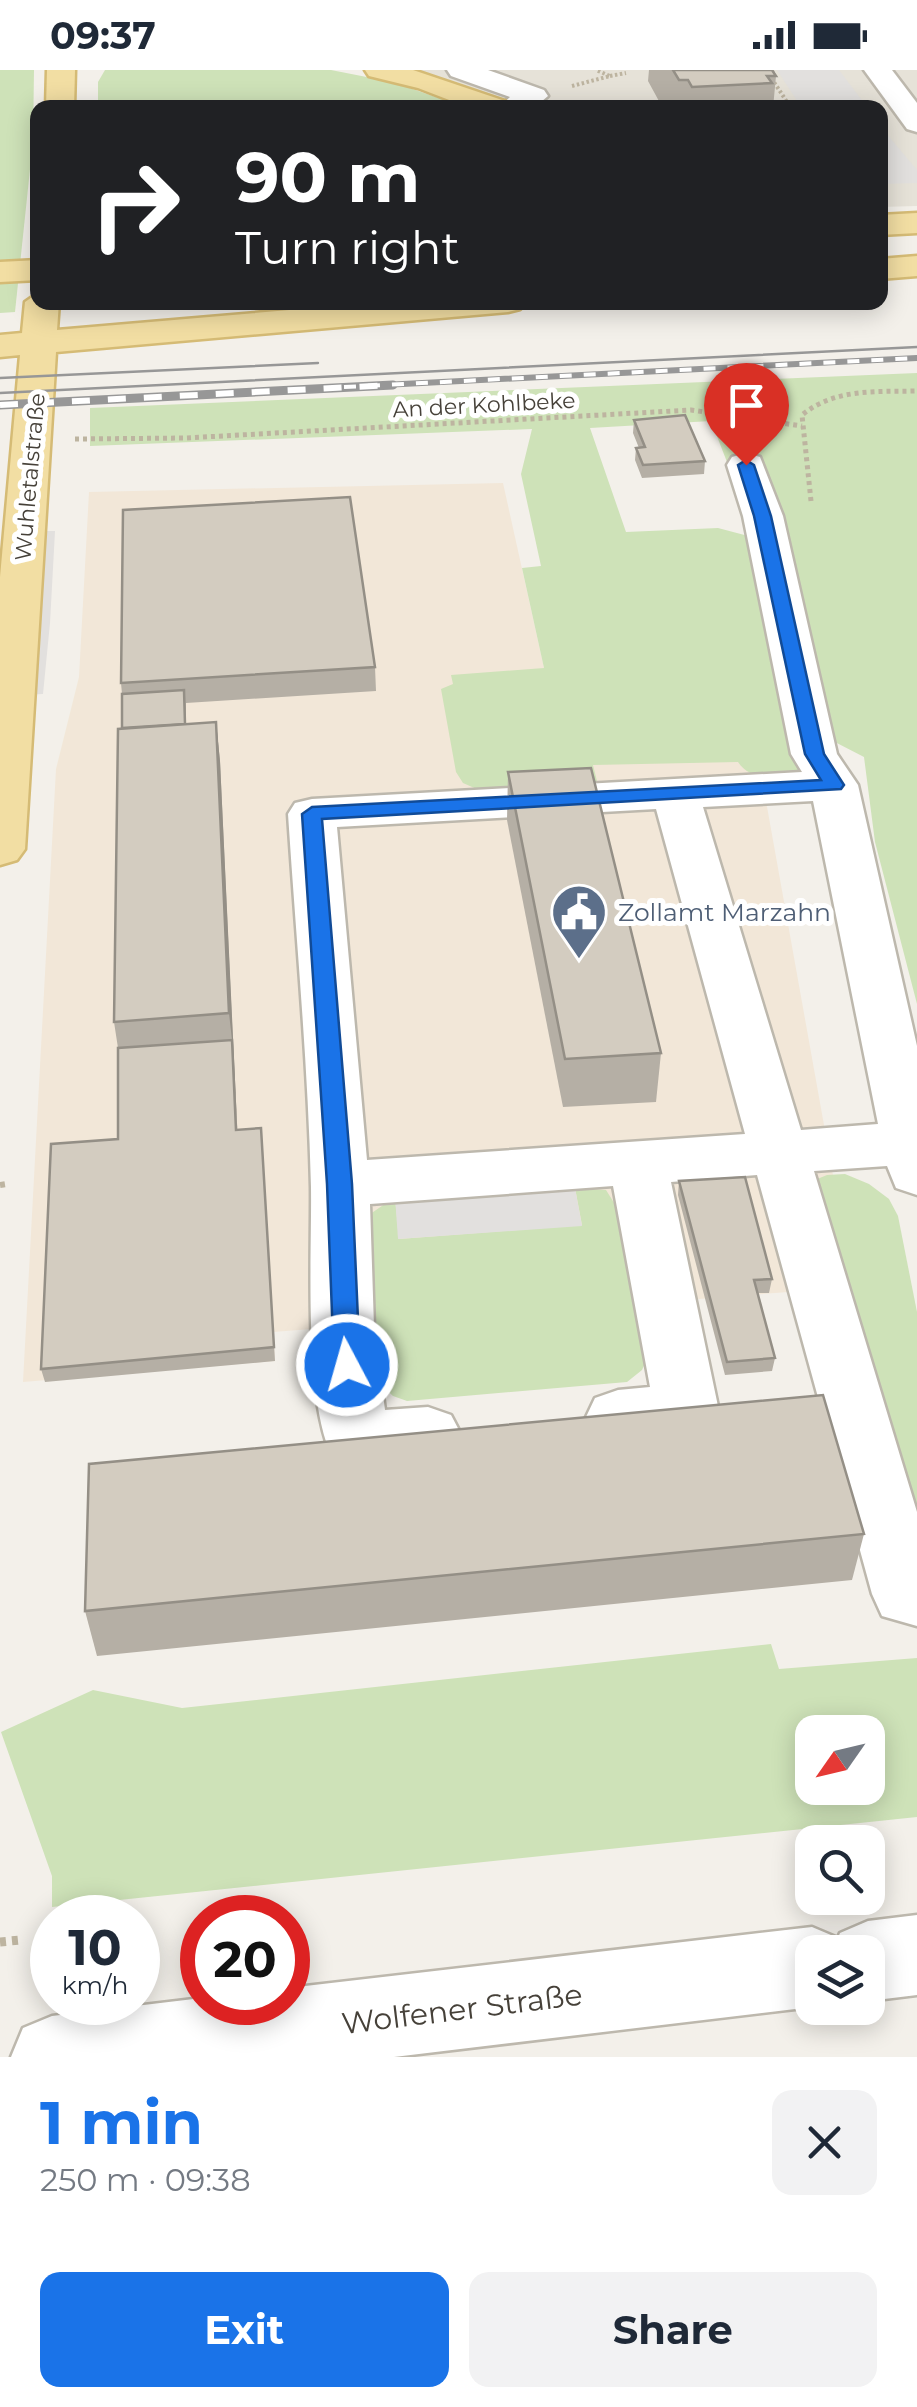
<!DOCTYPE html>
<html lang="en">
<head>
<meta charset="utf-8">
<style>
	body { margin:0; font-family:Montserrat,sans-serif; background:#f2f2f3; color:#1f2937; height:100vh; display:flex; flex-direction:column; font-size:38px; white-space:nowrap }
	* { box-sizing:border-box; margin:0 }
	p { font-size:32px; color:#747a83 }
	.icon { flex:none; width:55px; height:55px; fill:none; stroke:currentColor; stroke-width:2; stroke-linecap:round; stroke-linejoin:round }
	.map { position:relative; height:1987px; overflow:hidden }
	.drawer { display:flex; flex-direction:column; background:#fff; flex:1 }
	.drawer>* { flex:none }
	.hud { position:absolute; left:30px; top:30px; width:858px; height:210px; border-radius:20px; box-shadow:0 5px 25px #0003; background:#202124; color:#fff; overflow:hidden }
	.needle { width:65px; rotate:236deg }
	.fabs { position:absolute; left:795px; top:1645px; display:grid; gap:20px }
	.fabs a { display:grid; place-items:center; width:90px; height:90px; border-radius:20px; background:#fff; box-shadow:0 5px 25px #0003; font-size:50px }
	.speed { position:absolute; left:30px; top:1825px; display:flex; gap:20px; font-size:50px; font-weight:700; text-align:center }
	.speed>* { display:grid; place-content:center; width:130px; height:130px; border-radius:50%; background:#fff; box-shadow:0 5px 25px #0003; line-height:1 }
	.speed small { font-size:25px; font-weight:400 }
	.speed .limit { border:15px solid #d22; background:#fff; color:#111 }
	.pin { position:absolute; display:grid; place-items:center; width:85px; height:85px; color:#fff; margin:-102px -42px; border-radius:50% 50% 50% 0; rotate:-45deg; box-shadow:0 0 10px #0007 }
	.pin .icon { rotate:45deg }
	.me { position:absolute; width:110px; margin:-55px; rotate:354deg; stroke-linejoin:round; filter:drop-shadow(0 0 8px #0008) }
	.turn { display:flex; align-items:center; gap:35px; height:210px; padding:0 40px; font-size:45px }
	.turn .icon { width:130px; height:130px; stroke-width:2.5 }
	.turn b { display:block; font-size:70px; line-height:85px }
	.round { display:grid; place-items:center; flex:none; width:105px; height:105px; border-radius:20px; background:#f2f2f3 }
	.overview { display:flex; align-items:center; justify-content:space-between; height:170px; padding:0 40px }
	h1 { font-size:60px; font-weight:700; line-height:75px; color:#1a73e8 }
	.primary-button { display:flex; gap:20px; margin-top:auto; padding:20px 40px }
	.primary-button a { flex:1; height:115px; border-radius:20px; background:#1a73e8; color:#fff; font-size:40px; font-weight:700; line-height:115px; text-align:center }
	.primary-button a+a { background:#f2f2f3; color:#1f2937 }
	.status { display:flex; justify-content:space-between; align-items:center; height:70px; padding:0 50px; background:#fff; direction:ltr }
	.status svg { height:28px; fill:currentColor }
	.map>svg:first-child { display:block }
</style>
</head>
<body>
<div class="status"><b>09:37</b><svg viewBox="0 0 49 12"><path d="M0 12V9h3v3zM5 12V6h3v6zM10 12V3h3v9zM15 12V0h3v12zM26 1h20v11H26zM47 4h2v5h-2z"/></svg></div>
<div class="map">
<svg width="917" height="1987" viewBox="0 0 917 1987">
	<rect width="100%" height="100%" fill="#f3f0ea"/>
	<path fill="#e6e2d8" d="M395,0H917V136L880,137V38L512,37Z"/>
	<path fill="#f2e7d8" d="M503,413L564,688L759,692L853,1217L273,1262L275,1291L23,1312L56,699L79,607L89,422Z"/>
	<g fill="#cee2b8" fill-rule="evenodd">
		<path d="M0,0H34L33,71L15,242L0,243Z"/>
		<path d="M105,0H331L392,12L465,37H98V12Z"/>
		<path d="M917,303V934L875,772L864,687L831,670L759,390L727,392L711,351L590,358L626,462L718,458L752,467L800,703C777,705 752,713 738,692L593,695L598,715L479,720L463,713L456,702L441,619L453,614L451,605L544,598L522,498L541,496L521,404L532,359L90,376V338Z"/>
		<path d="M845,1104L869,1114L889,1129L898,1146L917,1242V1493L810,1112L827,1105Z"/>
		<path d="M575,1118L606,1120L623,1147L650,1282L642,1300L627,1312L407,1331L393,1326L375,1309L360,1151L395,1127L399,1169L582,1155Z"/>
		<path d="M771,1574L779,1599L917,1588V1747L52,1837V1806L1,1662L93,1620L182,1638ZM812,1662H868V1718H812Z"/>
	</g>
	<g fill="#e2e0de">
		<path d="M777,0H839L867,37H801Z"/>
		<path d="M880,56L917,100V113L880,114Z"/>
		<path d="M41,461H55L50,553L43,624L24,625Z"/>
		<path d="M575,1118L582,1156L398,1169L395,1127Z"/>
	</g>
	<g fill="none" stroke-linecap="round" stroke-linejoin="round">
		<g stroke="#bdb8ad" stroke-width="5">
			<g id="minor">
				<path d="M447,0H488L544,20L548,26L534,38H498L510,27L451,6Z"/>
				<path d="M864,0H892L917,33V62L907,59Z"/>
				<path d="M746,383L760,387L783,446L837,684L858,715L917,976V1125L896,1118L887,1096L814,1101L917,1442V1556L882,1546L872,1524L757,1105L671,1112L719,1341L710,1360C674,1372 631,1378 595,1366L586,1347L595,1328L618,1320L650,1317L613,1116L370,1134L374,1257L385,1340L428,1337L451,1345L461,1364L451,1383C415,1396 370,1402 333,1389C303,1329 312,1188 311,1117C308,993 296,868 288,744L295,733L312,729L802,702L791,684L743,446L727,395L732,387ZM813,731L878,1054L801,1060L703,737ZM656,739L745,1064L367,1090L337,757Z"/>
				<path d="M917,1845V1925L868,1931V1882H812V1937L394,1987H11L23,1958L52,1946L202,1928V1932H288V1918L812,1857L838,1868L840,1863L868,1851Z"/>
			</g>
		</g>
		<g stroke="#d5bb75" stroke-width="5">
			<g id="major">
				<path d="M47,0H75L74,38H46Z"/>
				<path d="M365,0H413L508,32L512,38H470L418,18L369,6Z"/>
				<path d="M917,143V163L880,165V145Z"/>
				<path d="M917,186V206L880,209V189Z"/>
				<path d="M38,190V210L0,212V192Z"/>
				<path d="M38,223V232H59L57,260L383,232H525L520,239L508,242L56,282L25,779L17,790L0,795V507L20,285L0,287V265L22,263L25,232Z"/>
			</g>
		</g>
		<g stroke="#bdb4a0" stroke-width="4" stroke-dasharray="2.5 2.5" stroke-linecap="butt">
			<path d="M766,0L791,38"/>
			<path d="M610,6L626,3"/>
			<path d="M572,16L610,6L596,0"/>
		</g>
		<g stroke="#bdb4a0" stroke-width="5" stroke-dasharray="4 4" stroke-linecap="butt">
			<path d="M75,369L186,368L691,340L802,356"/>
			<path d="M811,431L802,345C835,318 876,322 917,321"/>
		</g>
		<path stroke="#bdb4a0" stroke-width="6" stroke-dasharray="5 5" stroke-linecap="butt" d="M0,1115L6,1114"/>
		<path stroke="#bdb4a0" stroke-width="9" stroke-dasharray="6 6" stroke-linecap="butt" d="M0,1872L20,1870"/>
		<use href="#minor" fill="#fff" fill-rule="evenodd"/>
		<use href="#major" fill="#f2dea3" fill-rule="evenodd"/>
		<g stroke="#979797" stroke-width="2.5">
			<path d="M0,308L318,293"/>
			<path d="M0,323L917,277"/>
		</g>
		<g stroke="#979797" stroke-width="6">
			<path id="rail-far1" d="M344,317L917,288"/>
		</g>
		<g stroke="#979797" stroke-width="9">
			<path id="rail" d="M0,335L393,315"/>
		</g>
		<use href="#rail-far1" stroke="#fff" stroke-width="4" stroke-dasharray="12" stroke-linecap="butt"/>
		<use href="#rail" stroke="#fff" stroke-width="6" stroke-dasharray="18" stroke-linecap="butt"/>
	</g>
	<g fill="#b5afa5">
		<path d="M649,0H774L776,6L773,38H670L668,33H660L648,11Z"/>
		<path d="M634,350L705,391L704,404L642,408L635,390L636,378H639L633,363Z"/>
		<path d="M375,597L376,621L186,633V654L216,652L220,691L237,1060L262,1071L275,1291L45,1312L41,1299L118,1069V978L114,952L122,624L121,613Z"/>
		<path d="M508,702L661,983L656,1032L563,1037L507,750Z"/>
		<path d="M679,1111L772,1209L769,1223H758L775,1288L772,1301L725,1305L678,1125Z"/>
		<path d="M864,1464L852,1510L97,1586L85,1541Z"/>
	</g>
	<path fill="#948f86" d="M216,652L220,691L238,1074L232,970L229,943Z"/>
	<g fill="#d3ccc0" stroke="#948f86" stroke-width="2.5">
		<path d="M673,0H772L776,6H767L772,13L692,17L688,10H679Z"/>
		<path d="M685,345L705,391L643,395L636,378L645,377L634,350Z"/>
		<path d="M350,427L375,597L121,613L123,440Z"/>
		<path d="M184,620L185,654L122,658V624Z"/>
		<path d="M216,652L229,943L114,952L118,659Z"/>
		<path d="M591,698L661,983L565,989L508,702Z"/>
		<path d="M232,970L236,1060L261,1058L274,1277L41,1299L51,1074L118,1069V978Z"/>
		<path d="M745,1107L772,1209L754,1210L775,1288L727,1292L679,1111Z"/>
		<path d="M823,1325L864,1464L85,1541L89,1394Z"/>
	</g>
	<path fill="#1a73e8" stroke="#114b97" stroke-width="2.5" d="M746,390L754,395L771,446L824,684L844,715L841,719L322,749L352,1114L360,1295L357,1303L347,1306L338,1303L334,1295L327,1114L302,744L312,737L821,710L805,684L754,446L738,395Z"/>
	<defs>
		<g id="civic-pin" transform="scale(2.875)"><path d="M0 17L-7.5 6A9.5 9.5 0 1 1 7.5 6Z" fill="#5c6f8a" stroke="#fff"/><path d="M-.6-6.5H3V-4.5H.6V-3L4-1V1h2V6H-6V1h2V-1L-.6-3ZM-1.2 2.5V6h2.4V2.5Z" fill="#fff"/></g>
	</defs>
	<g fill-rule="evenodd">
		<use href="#civic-pin" x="579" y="842"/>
	</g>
	<g text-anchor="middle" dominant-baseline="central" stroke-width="10" stroke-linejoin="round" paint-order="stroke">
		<g font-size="22" fill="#464139" stroke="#fff">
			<text transform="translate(484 335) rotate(-3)">An der Kohlbeke</text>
			<text transform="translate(30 407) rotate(-85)">Wuhletalstraße</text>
		</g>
		<g font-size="25" fill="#4e5e75" stroke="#fff" text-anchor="start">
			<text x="618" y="842">Zollamt Marzahn</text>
		</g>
		<g font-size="30" fill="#464139" stroke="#fff">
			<text transform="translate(462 1939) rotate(-7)">Wolfener Straße</text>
		</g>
	</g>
</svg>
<div class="fabs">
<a><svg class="needle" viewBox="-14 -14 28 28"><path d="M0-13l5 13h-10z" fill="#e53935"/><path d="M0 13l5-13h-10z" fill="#747a83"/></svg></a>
<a><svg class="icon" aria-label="search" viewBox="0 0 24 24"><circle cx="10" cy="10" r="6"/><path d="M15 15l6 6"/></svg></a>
<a><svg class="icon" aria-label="layers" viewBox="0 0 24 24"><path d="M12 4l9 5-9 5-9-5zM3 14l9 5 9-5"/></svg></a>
</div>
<div class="speed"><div>10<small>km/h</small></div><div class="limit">20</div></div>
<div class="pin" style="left:746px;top:395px;background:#d93025"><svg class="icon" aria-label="arrive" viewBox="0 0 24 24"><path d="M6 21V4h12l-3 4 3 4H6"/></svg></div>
<svg class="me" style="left:347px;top:1295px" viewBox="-20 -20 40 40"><circle r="17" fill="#1a73e8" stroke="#fff" stroke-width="3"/><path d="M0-11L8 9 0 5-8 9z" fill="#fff"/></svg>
<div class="hud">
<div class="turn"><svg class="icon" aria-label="right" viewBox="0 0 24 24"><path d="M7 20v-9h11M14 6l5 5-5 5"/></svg><div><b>90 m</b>Turn right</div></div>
</div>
</div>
<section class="drawer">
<div class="overview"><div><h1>1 min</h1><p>250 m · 09:38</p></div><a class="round"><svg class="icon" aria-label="close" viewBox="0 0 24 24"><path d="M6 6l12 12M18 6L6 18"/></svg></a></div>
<div class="primary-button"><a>Exit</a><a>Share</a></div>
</section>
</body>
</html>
